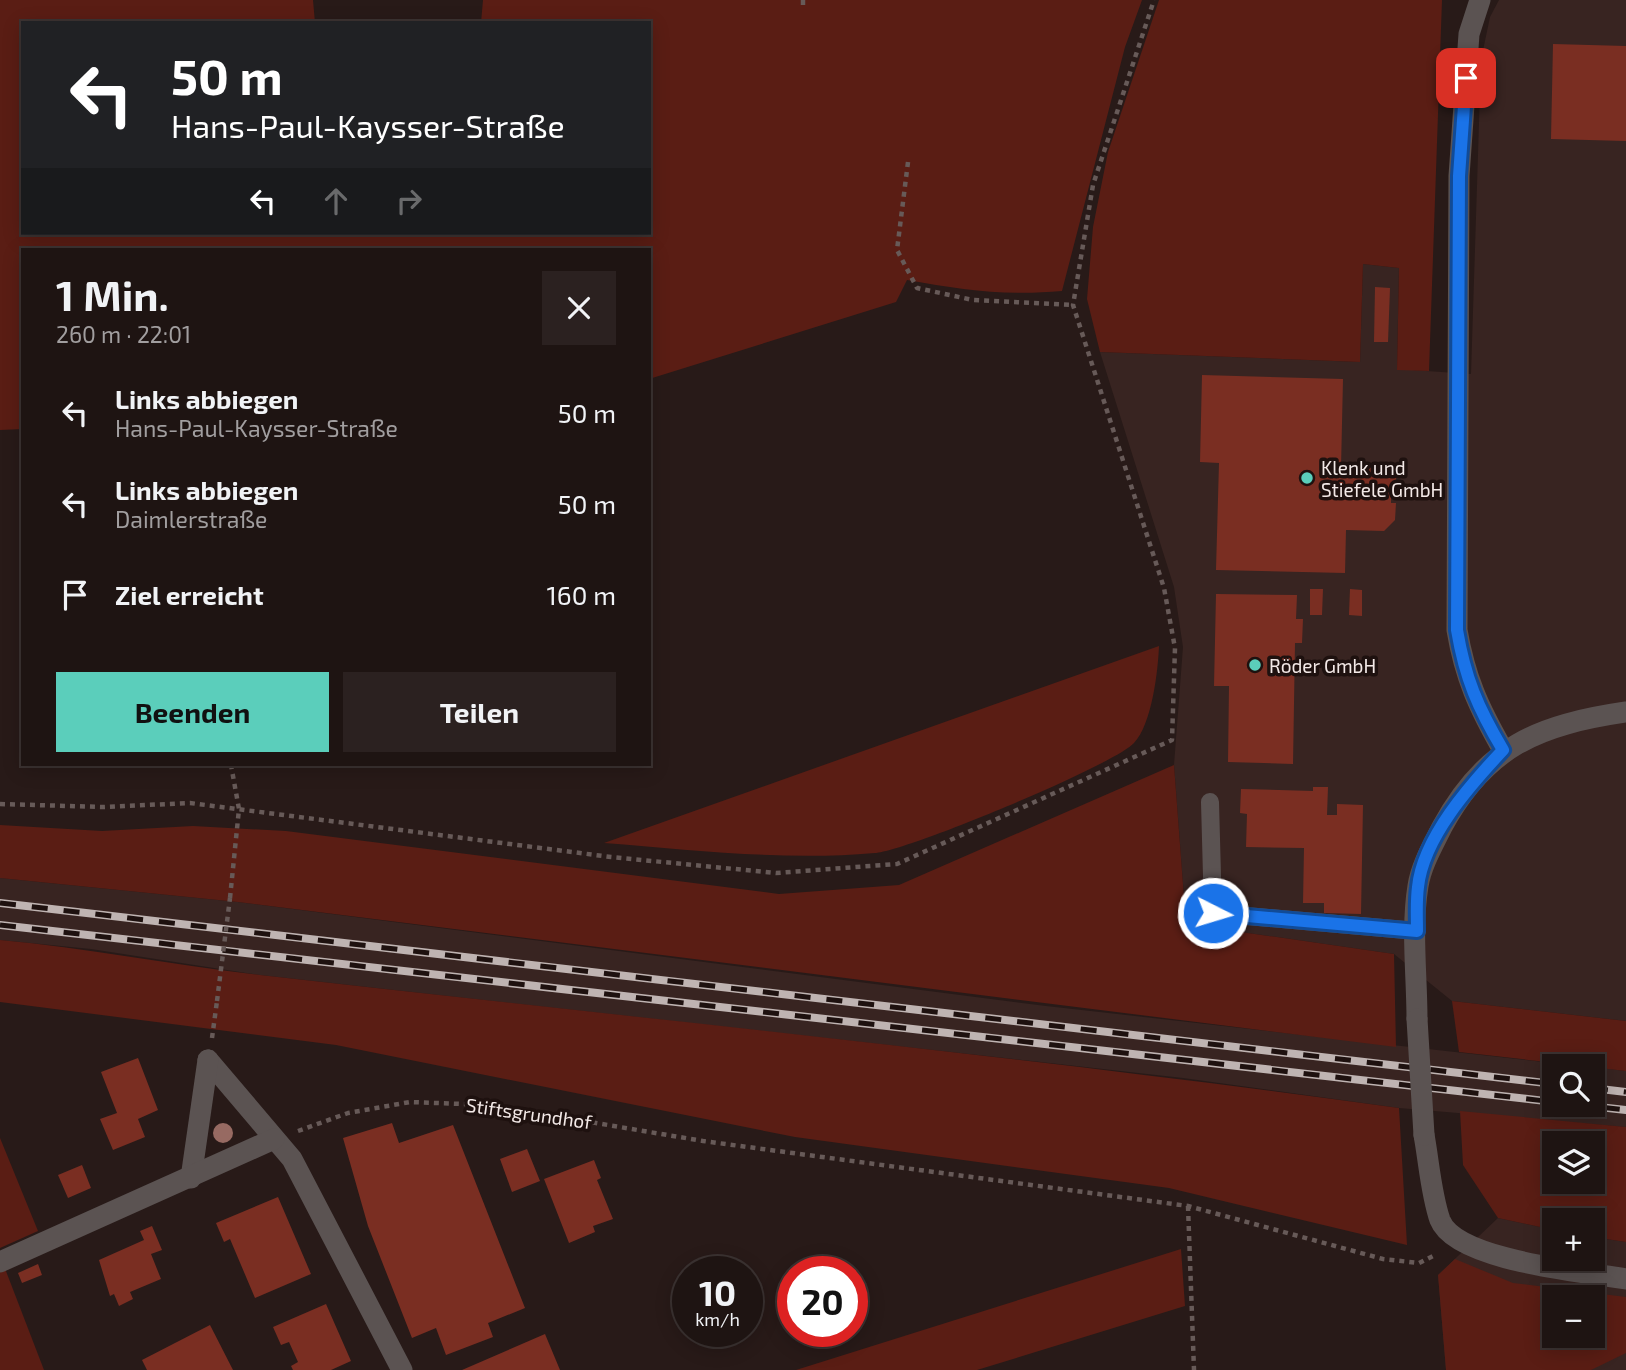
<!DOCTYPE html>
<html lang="de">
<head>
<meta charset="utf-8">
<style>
	body { margin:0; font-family:"Exo 2",sans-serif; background:#2b2120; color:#f1f3f6; height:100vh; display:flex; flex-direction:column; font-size:26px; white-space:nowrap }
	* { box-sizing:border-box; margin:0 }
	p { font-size:23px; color:#a19e9f }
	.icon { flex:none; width:38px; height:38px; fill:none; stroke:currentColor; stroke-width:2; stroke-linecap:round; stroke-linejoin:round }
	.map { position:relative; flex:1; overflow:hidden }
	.sheet { position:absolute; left:21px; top:248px; width:630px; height:518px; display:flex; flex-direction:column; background:#1e1412; border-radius:0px; box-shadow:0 4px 18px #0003,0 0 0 2px #3c3332 }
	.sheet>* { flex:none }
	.top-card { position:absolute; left:21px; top:21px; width:630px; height:214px; border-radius:0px; box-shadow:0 4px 18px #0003,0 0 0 2px #3c3332; background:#202124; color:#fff; overflow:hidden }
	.buttons { position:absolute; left:1542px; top:1054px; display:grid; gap:14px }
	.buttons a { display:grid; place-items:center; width:63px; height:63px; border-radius:0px; background:#1e1412; box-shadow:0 4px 18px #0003,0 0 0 2px #3c3332; font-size:35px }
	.speed { position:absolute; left:672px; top:1256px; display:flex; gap:14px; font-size:35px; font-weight:700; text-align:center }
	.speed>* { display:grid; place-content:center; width:91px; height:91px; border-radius:50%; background:#1e1412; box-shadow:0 4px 18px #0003,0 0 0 2px #3c3332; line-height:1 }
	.speed small { font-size:18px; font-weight:400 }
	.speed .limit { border:10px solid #d22; background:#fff; color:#111 }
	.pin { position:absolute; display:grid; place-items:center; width:60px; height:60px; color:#fff; margin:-30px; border-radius:14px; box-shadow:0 4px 10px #0006 }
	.me { position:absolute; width:77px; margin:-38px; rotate:95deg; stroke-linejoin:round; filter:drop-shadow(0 0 5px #0008) }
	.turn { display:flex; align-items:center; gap:24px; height:147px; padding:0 35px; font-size:32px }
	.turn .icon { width:91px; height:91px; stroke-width:2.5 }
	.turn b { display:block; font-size:49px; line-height:60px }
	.lanes { display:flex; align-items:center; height:66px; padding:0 35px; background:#0003; justify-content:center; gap:35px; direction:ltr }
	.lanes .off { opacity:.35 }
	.round { display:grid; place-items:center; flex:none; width:74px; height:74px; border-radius:0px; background:#2b2120 }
	.head { display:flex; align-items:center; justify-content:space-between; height:119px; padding:0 35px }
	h1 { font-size:42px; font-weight:700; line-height:52px }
	.action { display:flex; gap:14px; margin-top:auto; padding:14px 35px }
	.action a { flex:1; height:80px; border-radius:0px; background:#5bcebb; color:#111; font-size:28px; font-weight:700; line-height:80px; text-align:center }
	.action a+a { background:#2b2120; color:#f1f3f6 }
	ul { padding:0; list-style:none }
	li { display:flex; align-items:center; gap:21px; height:91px; padding:0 35px }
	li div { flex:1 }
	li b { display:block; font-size:26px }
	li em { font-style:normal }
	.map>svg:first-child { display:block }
</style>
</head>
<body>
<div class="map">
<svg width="1626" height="1370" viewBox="0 0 1626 1370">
	<rect width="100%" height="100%" fill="#281a18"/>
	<g fill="#382421" fill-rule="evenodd">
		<path d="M1499,0H1626V1021L1452,1001L1394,954L1186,924L1174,765L1183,647L1174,587L1100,352L1360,362L1363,264L1399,268L1397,369L1471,374L1481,60L1490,17Z"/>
		<path d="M0,878L238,902L1046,1006L1579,1066H1554V1104H1592L1593,1067L1626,1071V1127L1399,1108L1183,1078L260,975L91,949L0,940Z"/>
		<path d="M1498,1218L1554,1230V1258H1592L1593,1237L1626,1242V1370H1446L1438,1275ZM1554,1297H1592V1335H1554Z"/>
	</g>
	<g fill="#5a1d14" fill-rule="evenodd">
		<path d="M0,0H313L315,23H23V233H649V23H481L483,0H1142L1125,47L1062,291C1006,296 962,290 907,280L896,302L649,379V250H23V429L0,430Z"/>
		<path d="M1159,0H1442L1429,371L1397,370L1399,268L1363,264L1360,362L1100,352L1087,299L1093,227L1108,152Z"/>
		<path d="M1159,646C1158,671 1152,724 1134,743C1114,765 907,851 875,853C785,861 694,850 604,843Z"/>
		<path d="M1174,765L1186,924L1394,954L1396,1047L238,902L0,878V825L102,831L193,826L286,831L779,894L899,885Z"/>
		<path d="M0,940C87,948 173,965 260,975C639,1018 1020,1056 1399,1108L1407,1245L1169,1188L795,1137L336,1045L0,1002Z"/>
		<path d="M1452,1001L1626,1021V1071L1459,1052Z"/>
		<path d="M1460,1111L1626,1127V1242L1593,1237L1592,1220H1554V1230L1498,1218L1463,1165ZM1554,1143H1592V1181H1554Z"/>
		<path d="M0,1138L38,1231L0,1248Z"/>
		<path d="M1181,1249L1185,1306L977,1370H796Z"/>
		<path d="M1455,1259L1513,1283L1626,1297V1353L1591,1370H1446L1438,1275ZM1554,1297H1592V1335H1554Z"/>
		<path d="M4,1266L44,1370H0V1268Z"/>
	</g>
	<g fill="#7a2e22">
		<path d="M1553,44L1626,46V141L1551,139Z"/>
		<path d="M1375,287L1390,288L1388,342H1374Z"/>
		<path d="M1202,375L1343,379L1341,468H1396V488H1391V503H1396L1395,520L1384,531L1346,530L1345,573L1216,570L1219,463L1200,462Z"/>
		<path d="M1310,589H1323L1322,615H1310Z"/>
		<path d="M1350,589L1362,590V616L1349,615Z"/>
		<path d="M1216,594L1297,595L1296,619H1303L1302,643H1295L1293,764L1228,762L1229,686H1214Z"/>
		<path d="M1313,787H1328L1327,815H1337V804L1363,805L1361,914L1324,913V903H1303L1304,848L1246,847L1247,814L1240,813L1241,789L1313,791Z"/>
		<path d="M138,1058L158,1110L138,1119L145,1137L113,1150L100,1119L117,1113L101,1072Z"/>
		<path d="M392,1123L399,1143L453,1125L525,1308L488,1323L493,1337L446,1355L436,1328L412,1338L368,1226L343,1138Z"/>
		<path d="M527,1149L540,1181L512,1192L500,1159Z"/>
		<path d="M594,1160L601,1178L597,1180L613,1219L593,1226L595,1232L569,1243L544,1179Z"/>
		<path d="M82,1165L91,1188L68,1198L58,1175Z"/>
		<path d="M278,1197L311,1274L255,1298L230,1239L224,1242L216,1223Z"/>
		<path d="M152,1226L162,1250L151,1254L161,1279L130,1292L133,1299L119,1306L114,1294L110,1296L99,1260L144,1240L140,1231Z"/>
		<path d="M38,1264L42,1275L22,1283L18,1273Z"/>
		<path d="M326,1304L351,1361L331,1370H293L291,1366L298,1362L289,1342L281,1345L273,1327Z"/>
		<path d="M210,1325L233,1370H147L142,1360Z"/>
		<path d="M545,1334L560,1370H462Z"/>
	</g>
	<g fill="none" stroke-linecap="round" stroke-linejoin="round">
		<g stroke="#675a58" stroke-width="4.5" stroke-dasharray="5 5" stroke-linecap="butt">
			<path d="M803,5V0"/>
			<path d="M908,162L897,250L917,288L973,300L1073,305"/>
			<path d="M0,804L103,807L190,803L611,857L776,873L897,864L1172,740L1175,648L1164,588L1073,305L1093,185L1154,0"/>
			<path d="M230,898L239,809L231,765"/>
			<path d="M212,1038L217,1001"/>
			<path d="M298,1131L348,1113L410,1102L489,1105L703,1141L1188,1206L1383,1259L1419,1263L1437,1254"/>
			<path d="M1188,1206L1194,1370"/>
		</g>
		<path stroke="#5b5352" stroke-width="18" d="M1210,802L1213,913L1417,931"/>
		<g stroke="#5b5352" stroke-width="21">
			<path d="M1480,0L1469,34L1459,176L1457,630C1465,678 1479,708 1503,750"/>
			<path d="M1417,1019C1417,976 1411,929 1418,886C1421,866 1433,845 1442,827C1486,746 1538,725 1626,712"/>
			<path d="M208,1060L292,1159L402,1370"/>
			<path d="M1424,1135C1429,1162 1431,1194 1440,1220C1456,1261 1586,1272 1626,1279"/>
			<path d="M191,1178L208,1060"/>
			<path d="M0,1262L274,1139"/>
		</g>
		<g stroke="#bfb4b2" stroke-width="8">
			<g id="rail">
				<path d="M0,903L1554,1084"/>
				<path d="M0,925L1554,1102"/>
				<path d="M1592,1088L1626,1092"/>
				<path d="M1572,1104L1626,1110"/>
			</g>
		</g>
		<use href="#rail" stroke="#1e110f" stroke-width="5" stroke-dasharray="16" stroke-linecap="butt"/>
		<path stroke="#675a58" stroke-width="4.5" stroke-dasharray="5 5" stroke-linecap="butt" d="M217,1001L230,898"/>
		<path stroke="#5b5352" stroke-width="21" d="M1417,1019L1424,1135"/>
	</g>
	<circle fill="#976a62" cx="223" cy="1133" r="10"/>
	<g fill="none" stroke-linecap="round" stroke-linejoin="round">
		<g stroke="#114b97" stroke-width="18">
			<path id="route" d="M1213,913L1417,931C1417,917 1416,902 1418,887C1423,838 1470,785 1503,750C1478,708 1465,678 1457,630L1459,176L1466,78"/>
		</g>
		<use href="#route" stroke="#1a73e8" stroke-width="12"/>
	</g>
	<g fill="#5bcebb" stroke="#1e110f" stroke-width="2.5">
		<circle cx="1307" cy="478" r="7"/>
		<circle cx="1255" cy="665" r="7"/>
	</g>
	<g text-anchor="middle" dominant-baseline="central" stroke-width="7" stroke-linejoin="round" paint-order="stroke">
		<g font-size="19" fill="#f3e9e7" stroke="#1e110f" text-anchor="start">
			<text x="1321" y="467">Klenk und<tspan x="1321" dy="22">Stiefele GmbH</tspan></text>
			<text x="1269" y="665">Röder GmbH</text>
		</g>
		<g font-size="19" fill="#f3e9e7" stroke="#1e110f">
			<text transform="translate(529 1113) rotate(8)">Stiftsgrundhof</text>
		</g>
	</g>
</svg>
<div class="buttons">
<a><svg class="icon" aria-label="search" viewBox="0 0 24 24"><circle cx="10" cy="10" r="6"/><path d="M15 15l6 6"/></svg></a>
<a><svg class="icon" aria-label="layers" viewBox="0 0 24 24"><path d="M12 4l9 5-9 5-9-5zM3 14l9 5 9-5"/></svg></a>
<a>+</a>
<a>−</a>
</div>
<div class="speed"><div>10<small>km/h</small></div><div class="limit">20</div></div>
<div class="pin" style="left:1466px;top:78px;background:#d93025"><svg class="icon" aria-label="arrive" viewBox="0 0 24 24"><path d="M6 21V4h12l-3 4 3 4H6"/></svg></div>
<svg class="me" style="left:1213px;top:913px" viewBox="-20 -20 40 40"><circle r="17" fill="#1a73e8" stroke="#fff" stroke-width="3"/><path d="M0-11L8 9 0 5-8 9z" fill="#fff"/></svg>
<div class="top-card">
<div class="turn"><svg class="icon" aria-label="left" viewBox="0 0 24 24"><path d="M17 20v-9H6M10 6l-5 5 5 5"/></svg><div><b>50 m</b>Hans-Paul-Kaysser-Straße</div></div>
<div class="lanes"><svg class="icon" aria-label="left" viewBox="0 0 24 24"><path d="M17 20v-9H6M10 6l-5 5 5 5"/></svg><svg class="icon off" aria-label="ahead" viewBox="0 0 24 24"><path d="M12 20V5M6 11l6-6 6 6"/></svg><svg class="icon off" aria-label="right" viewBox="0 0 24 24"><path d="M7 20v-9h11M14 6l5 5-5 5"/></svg></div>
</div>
<section class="sheet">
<div class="head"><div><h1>1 Min.</h1><p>260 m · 22:01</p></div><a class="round"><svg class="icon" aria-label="close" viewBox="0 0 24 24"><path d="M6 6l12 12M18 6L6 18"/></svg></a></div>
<ul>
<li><svg class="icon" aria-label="left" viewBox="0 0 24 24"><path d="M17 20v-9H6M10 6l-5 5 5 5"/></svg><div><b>Links abbiegen</b><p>Hans-Paul-Kaysser-Straße</p></div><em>50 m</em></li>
<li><svg class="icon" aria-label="left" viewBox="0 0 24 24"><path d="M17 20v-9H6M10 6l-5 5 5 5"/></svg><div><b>Links abbiegen</b><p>Daimlerstraße</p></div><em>50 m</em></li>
<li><svg class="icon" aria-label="arrive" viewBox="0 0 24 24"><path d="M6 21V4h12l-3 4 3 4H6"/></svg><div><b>Ziel erreicht</b></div><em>160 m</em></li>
</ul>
<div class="action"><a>Beenden</a><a>Teilen</a></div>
</section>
</div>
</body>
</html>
